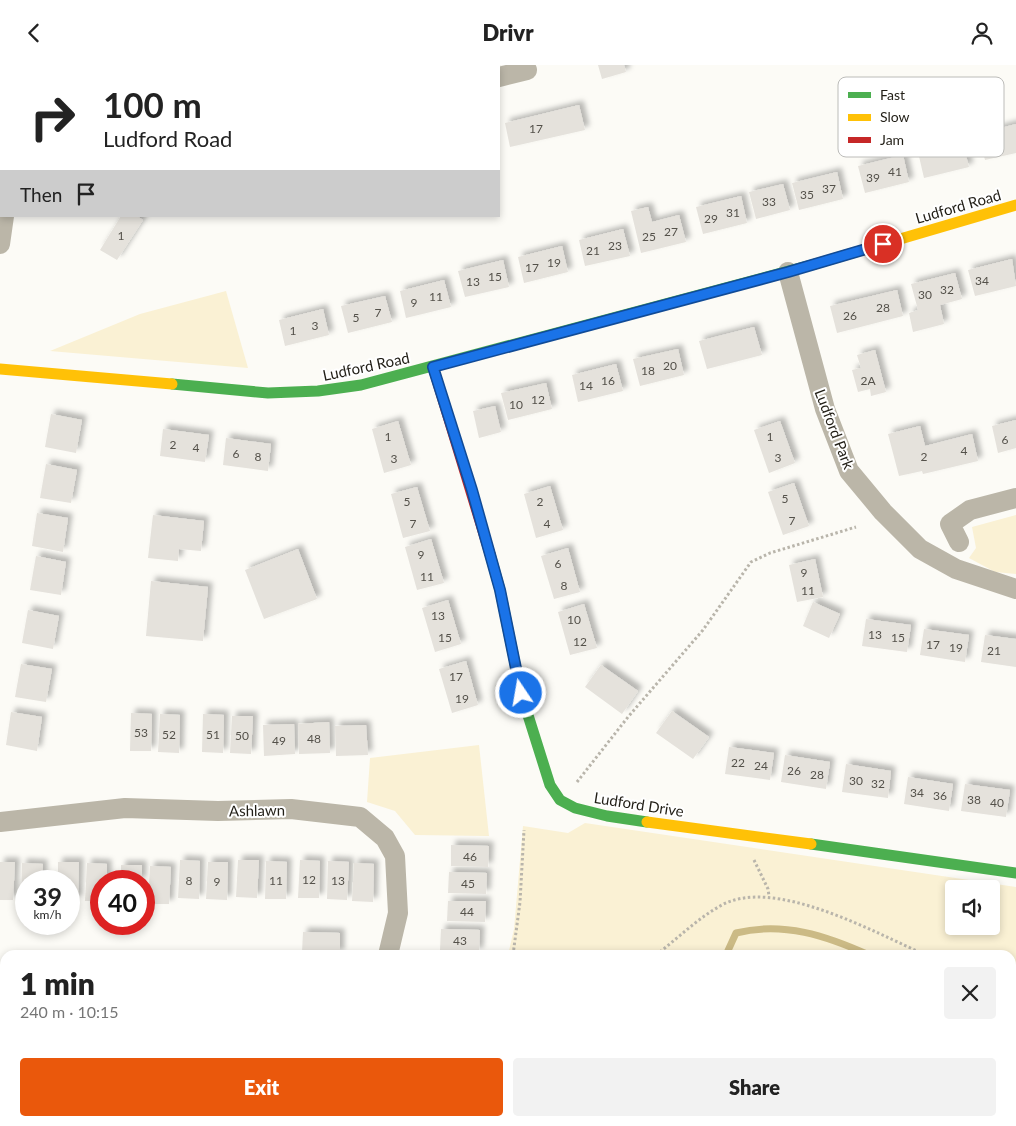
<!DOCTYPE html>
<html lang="en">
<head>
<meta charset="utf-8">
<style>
	body { margin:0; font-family:Lato,sans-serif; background:#f2f2f2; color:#222; height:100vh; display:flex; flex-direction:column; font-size:19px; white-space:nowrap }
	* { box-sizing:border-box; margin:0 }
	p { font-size:16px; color:#767676 }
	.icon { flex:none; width:28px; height:28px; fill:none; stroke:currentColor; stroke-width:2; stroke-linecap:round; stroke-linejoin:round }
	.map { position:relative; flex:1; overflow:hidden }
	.drawer { position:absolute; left:0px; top:885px; width:1016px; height:176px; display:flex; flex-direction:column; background:#fff; border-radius:15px 15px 0 0; box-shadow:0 2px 8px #0003 }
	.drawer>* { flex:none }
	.guide { position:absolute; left:0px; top:0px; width:500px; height:152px; box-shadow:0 2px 8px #0003; background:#fff; color:#222; overflow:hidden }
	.buttons { position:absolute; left:945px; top:815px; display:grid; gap:10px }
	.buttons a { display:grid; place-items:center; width:55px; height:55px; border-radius:5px; background:#fff; box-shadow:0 2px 8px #0003; font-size:25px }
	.speed { position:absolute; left:15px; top:805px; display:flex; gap:10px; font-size:25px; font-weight:700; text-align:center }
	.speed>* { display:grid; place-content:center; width:65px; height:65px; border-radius:50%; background:#fff; box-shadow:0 2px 8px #0003; line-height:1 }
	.speed small { font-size:12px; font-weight:400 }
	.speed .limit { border:8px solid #d22; background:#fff; color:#111 }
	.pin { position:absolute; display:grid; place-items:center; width:42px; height:42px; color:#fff; margin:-21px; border:2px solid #fff; border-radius:50%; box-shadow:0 1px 5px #0007 }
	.me { position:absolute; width:55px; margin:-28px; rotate:348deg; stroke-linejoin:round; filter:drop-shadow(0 0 4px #0008) }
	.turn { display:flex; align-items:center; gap:18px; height:105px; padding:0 20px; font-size:22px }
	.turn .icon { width:65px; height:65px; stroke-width:2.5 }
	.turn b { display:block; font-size:35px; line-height:42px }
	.then { display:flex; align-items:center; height:48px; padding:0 20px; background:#0003; gap:10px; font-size:19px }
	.round { display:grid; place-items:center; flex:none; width:52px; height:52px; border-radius:5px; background:#f2f2f2 }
	.headline { display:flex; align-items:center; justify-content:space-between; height:85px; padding:0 20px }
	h1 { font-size:30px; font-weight:800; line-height:38px }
	.button { display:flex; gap:10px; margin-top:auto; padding:10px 20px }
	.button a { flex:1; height:58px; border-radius:5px; background:#ea580c; color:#fff; font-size:20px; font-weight:800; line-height:58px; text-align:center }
	.button a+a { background:#f2f2f2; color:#222 }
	header { display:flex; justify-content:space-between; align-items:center; height:65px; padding:0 20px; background:#fff; font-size:22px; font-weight:800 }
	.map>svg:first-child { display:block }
</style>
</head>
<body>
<header><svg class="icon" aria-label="back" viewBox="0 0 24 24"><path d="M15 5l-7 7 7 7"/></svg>Drivr<svg class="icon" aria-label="person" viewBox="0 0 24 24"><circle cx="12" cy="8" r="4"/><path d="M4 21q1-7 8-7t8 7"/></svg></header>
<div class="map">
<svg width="1016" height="1061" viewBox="0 0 1016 1061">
	<defs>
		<filter id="shadow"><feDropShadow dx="4.5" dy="-4.5" stdDeviation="2.5" flood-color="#0004"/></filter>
	</defs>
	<rect width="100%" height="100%" fill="#fcfbf6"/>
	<g fill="#faf1d4" fill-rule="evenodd">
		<path d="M226,226L248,303L50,286L140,249Z"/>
		<path d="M1016,450V509L995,507L969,493L976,483L972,462Z"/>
		<path d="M479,680L489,771L415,770L395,746L367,737L370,693Z"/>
		<path d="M585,758L1016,822V995L1011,992V890H508L514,864L523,761L568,768ZM954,824H991V861H954Z"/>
		<path d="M353,1056H501L492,1061H348Z"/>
	</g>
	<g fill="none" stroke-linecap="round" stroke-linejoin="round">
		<g stroke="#cbba85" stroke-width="7">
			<path d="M726,890L736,868C783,856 827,871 869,890"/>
			<path d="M1011,964L1016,967"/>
			<path d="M473,1061L479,1056"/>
		</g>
	</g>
	<g fill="#e5e2dc" filter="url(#shadow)">
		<path d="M598,0H624L626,7L602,14Z"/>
		<path d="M579,40L585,65L510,82L505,58Z"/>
		<path d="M1016,59V88L985,95L978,69Z"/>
		<path d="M962,76L969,102L924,113L918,87Z"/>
		<path d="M903,90L909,117L865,128L858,101Z"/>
		<path d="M837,107L843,134L799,145L792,118Z"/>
		<path d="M783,119L790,145L756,154L749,127Z"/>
		<path d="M741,131L747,158L703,169L696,142Z"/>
		<path d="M648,142L652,157L679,150L686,177L641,188L631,146Z"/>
		<path d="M121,151H137L143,155L117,195L100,185Z"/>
		<path d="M623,164L630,191L585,201L579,175Z"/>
		<path d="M562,181L568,207L524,218L518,192Z"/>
		<path d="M1012,194L1016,221L975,231L968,205Z"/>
		<path d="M503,195L509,222L465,232L458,206Z"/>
		<path d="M955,208L962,234L940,240L944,259L913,267L909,248L918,245L911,219Z"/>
		<path d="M444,215L451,242L406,253L400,226Z"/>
		<path d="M897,225L903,251L837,268L830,241Z"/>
		<path d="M385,231L392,257L348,268L341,241Z"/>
		<path d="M323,244L329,270L285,281L279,255Z"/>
		<path d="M754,262L762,290L707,304L699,276Z"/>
		<path d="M678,284L684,310L640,321L633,294Z"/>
		<path d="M875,285L886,327L871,331L870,324L858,327L852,305L861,303L857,290Z"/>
		<path d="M616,299L623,326L578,337L572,310Z"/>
		<path d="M546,318L552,344L508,355L501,328Z"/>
		<path d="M495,341L501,367L479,373L473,346Z"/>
		<path d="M51,349L82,355L76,388L45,382Z"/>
		<path d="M1016,355V383L998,388L992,361Z"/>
		<path d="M398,356L411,400L384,408L372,364Z"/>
		<path d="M780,356L795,398L769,408L754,365Z"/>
		<path d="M920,361L925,381L972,369L978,396L923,409L922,406L899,411L888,369Z"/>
		<path d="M163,364L209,370L205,397L160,391Z"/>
		<path d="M226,373L271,379L268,406L223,400Z"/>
		<path d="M46,399L77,405L71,438L40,433Z"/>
		<path d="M794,418L809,461L783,470L768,427Z"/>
		<path d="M550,421L563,465L536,473L524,429Z"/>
		<path d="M417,422L430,466L403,473L391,429Z"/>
		<path d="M37,448L68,453L63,487L32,481Z"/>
		<path d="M153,450L204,456L201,486L179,484L178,496L148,493Z"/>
		<path d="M431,474L444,518L417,525L405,482Z"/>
		<path d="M568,483L580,527L554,534L541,491Z"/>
		<path d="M298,484L317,534L264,554L245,505Z"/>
		<path d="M36,491L66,497L61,530L30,525Z"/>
		<path d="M815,494L823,532L797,537L789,500Z"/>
		<path d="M151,516L208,522L203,576L146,571Z"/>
		<path d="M448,535L461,579L435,587L422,543Z"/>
		<path d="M813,537L840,549L829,573L803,561Z"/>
		<path d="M584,539L597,583L570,590L558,547Z"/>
		<path d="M28,545L59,551L53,584L22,578Z"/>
		<path d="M866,554L911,560L907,587L862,581Z"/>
		<path d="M924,564L969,570L965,597L920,590Z"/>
		<path d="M985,570L1016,574V602L981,597Z"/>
		<path d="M466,596L478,640L452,648L439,604Z"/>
		<path d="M21,599L52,604L46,637L15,632Z"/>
		<path d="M601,600L638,626L622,649L585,622Z"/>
		<path d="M672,646L709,672L693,694L656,668Z"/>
		<path d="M11,647L42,652L37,686L6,680Z"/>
		<path d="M131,648L152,649L151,686H130Z"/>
		<path d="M160,649L180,650L179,688L158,687Z"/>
		<path d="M203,649L224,650L223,688L202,687Z"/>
		<path d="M232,651H253L251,689L230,688Z"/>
		<path d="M329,657L330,688L299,689L298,659Z"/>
		<path d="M294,659L295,689L264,691L263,660Z"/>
		<path d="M366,660L368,690L336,691L335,661Z"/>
		<path d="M729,682L774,688L770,715L725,709Z"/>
		<path d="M785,690L830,697L826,724L781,717Z"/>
		<path d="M846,699L891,706L888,733L842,727Z"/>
		<path d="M908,712L953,719L949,746L904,739Z"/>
		<path d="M965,719L1010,725L1006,752L961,746Z"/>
		<path d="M451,780L489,781L488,802L451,801Z"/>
		<path d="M180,795L200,796L199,834L178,833Z"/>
		<path d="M238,795H259L257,833L236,832Z"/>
		<path d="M300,795L320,796L319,833H298Z"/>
		<path d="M266,796L287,797L286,834H265Z"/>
		<path d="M328,796L349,797L347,835L327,834Z"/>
		<path d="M0,797H15L13,835H0Z"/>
		<path d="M58,797H79L78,835H69V816H58Z"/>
		<path d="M208,797H228L227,835L206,834Z"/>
		<path d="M22,798L43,799L42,816H26V836H21Z"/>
		<path d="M87,798L107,799V816H101V836H85Z"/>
		<path d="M354,798L374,799L373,837L352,836Z"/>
		<rect x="121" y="800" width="21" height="16"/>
		<path d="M150,801L171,802L169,839H148Z"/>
		<path d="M449,807L487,808L486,829L448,828Z"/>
		<path d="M448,836H486L485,857L447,856Z"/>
		<path d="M441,864L480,865L479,887L440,885Z"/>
		<path d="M303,867L340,868V889L302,888Z"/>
		<rect x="0" y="902" width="5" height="40"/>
		<path d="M591,1056H615L616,1061H570Z"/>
		<path d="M633,1056H685L686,1061H634Z"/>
		<rect x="699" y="1056" width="51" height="5"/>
	</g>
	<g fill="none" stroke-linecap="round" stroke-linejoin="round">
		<g stroke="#b9b5ab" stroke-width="3" stroke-dasharray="2.5 2.5" stroke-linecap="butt">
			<path d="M577,717L628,652L703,565L751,497L770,488L856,462"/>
			<path d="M754,795L768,824L769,831"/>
			<path d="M513,890L520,837L524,765"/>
			<path d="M656,890C677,874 697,854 720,841C773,810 875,868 926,890"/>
			<path d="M1011,935L1016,938"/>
			<path d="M345,1056L350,1061"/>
			<path d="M501,1056L502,1061"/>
			<path d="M436,1061L450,1056"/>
		</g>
		<path stroke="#bbb6a8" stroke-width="10" d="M768,1061L770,1056"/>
		<g stroke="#bbb6a8" stroke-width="20">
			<path d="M20,1V0"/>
			<path d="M499,12L527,5"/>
			<path d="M0,107H1"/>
			<path d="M0,179L4,151"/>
			<path d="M788,207L825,344L849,406L883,447L920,484L956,504L1016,524"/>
			<path d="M959,477L950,459L970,445L1016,433"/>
			<path d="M0,757L125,743L218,746L291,744L360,752L385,773L395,791L398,848L388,890"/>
			<path d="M310,1056H320"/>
			<path d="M60,1061L63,1056"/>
		</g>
		<g stroke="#4caf50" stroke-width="11">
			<path d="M172,319L268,328L318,326L361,320L815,199"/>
			<path d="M490,489L500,525L521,628L550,720L560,735L575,743L607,751L647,757"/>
			<path d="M811,779L1016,808"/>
		</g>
		<g stroke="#ffc107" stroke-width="11">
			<path d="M815,199L1016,140"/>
			<path d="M0,304L172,319"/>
			<path d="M647,757L811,779"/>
		</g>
		<path stroke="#c62828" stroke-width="11" d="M433,302L490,489"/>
	</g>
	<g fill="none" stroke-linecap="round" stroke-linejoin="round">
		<g stroke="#114b97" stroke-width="12">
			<path id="route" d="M521,628L500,525L472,425L433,302L788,207L883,179"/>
		</g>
		<use href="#route" stroke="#1a73e8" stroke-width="9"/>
	</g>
	<g text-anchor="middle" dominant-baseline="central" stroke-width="4" stroke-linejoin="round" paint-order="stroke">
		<g font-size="12" fill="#54514a">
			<text x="536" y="63">17</text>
			<text x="895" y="106">41</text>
			<text x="873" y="112">39</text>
			<text x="829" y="123">37</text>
			<text x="807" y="129">35</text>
			<text x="769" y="136">33</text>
			<text x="733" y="147">31</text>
			<text x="711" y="153">29</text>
			<text x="671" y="166">27</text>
			<text x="121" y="170">1</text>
			<text x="649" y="171">25</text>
			<text x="615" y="180">23</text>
			<text x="593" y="185">21</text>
			<text x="554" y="197">19</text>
			<text x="532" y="202">17</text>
			<text x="495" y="211">15</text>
			<text x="982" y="215">34</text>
			<text x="473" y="216">13</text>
			<text x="947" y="224">32</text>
			<text x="925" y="229">30</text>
			<text x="436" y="231">11</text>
			<text x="414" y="237">9</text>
			<text x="883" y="242">28</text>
			<text x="378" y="247">7</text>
			<text x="850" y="250">26</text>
			<text x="356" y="252">5</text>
			<text x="315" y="260">3</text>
			<text x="293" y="265">1</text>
			<text x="670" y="300">20</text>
			<text x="648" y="305">18</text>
			<text x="608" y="315">16</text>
			<text x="868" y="315">2A</text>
			<text x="586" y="320">14</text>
			<text x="538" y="334">12</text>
			<text x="516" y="339">10</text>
			<text x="388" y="371">1</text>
			<text x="770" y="371">1</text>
			<text x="1005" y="374">6</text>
			<text x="173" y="379">2</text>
			<text x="196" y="382">4</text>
			<text x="964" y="385">4</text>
			<text x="236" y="388">6</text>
			<text x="258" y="391">8</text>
			<text x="924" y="391">2</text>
			<text x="778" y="392">3</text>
			<text x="394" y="393">3</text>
			<text x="785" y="433">5</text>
			<text x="407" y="436">5</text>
			<text x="540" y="436">2</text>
			<text x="792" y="455">7</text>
			<text x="413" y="458">7</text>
			<text x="547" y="458">4</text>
			<text x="421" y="489">9</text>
			<text x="558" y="498">6</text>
			<text x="804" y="507">9</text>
			<text x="427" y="511">11</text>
			<text x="564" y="520">8</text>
			<text x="808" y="525">11</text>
			<text x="438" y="550">13</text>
			<text x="574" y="554">10</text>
			<text x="875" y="569">13</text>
			<text x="445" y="572">15</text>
			<text x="898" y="572">15</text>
			<text x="580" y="576">12</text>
			<text x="933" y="579">17</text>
			<text x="956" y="582">19</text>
			<text x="994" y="585">21</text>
			<text x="456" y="611">17</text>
			<text x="462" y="633">19</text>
			<text x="141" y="667">53</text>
			<text x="169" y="669">52</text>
			<text x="213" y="669">51</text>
			<text x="242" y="670">50</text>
			<text x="314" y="673">48</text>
			<text x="279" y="675">49</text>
			<text x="738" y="697">22</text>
			<text x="761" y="700">24</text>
			<text x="794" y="705">26</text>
			<text x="817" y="709">28</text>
			<text x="856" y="715">30</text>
			<text x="878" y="718">32</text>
			<text x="917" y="727">34</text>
			<text x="940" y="730">36</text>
			<text x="974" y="734">38</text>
			<text x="997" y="737">40</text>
			<text x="470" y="791">46</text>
			<text x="309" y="814">12</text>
			<text x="189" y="815">8</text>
			<text x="276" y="815">11</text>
			<text x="338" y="815">13</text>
			<text x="217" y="816">9</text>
			<text x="468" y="818">45</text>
			<text x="467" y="846">44</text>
			<text x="460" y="875">43</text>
		</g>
		<g font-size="15" fill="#211e16" stroke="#fff">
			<text transform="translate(958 141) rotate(-16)">Ludford Road</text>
			<text transform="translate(366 301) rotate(-12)">Ludford Road</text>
			<text transform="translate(835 364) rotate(69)">Ludford Park</text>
			<text transform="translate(639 739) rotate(9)">Ludford Drive</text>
			<text transform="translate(257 745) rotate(-1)">Ashlawn</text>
		</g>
	</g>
	<rect x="838" y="12" width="166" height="80" rx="8" fill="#fff" stroke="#bcbcb9" stroke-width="1"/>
	<rect x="848" y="27" width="23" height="6" fill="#4caf50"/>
	<rect x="848" y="49" width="23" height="7" fill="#ffc107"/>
	<rect x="848" y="72" width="23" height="6" fill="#c62828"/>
	<g font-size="14" fill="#211e16">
		<text x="880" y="35">Fast</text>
		<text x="880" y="57">Slow</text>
		<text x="880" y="80">Jam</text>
	</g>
</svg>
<div class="buttons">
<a><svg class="icon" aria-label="sound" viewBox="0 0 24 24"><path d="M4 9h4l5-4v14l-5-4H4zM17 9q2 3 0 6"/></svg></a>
</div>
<div class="speed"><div>39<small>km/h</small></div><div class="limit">40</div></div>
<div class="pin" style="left:883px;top:179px;background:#d93025"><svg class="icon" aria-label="arrive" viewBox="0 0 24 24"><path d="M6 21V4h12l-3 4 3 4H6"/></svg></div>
<svg class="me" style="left:521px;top:628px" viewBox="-20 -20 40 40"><circle r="17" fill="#1a73e8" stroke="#fff" stroke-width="3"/><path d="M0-11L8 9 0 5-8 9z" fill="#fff"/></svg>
<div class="guide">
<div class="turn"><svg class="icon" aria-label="right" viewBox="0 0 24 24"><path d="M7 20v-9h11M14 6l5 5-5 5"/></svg><div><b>100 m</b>Ludford Road</div></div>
<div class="then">Then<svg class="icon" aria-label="arrive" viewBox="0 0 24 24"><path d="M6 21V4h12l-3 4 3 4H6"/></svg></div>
</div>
<section class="drawer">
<div class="headline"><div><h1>1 min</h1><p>240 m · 10:15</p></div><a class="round"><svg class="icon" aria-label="close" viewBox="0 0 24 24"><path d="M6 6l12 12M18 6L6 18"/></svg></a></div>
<div class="button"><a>Exit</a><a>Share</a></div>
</section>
</div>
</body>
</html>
